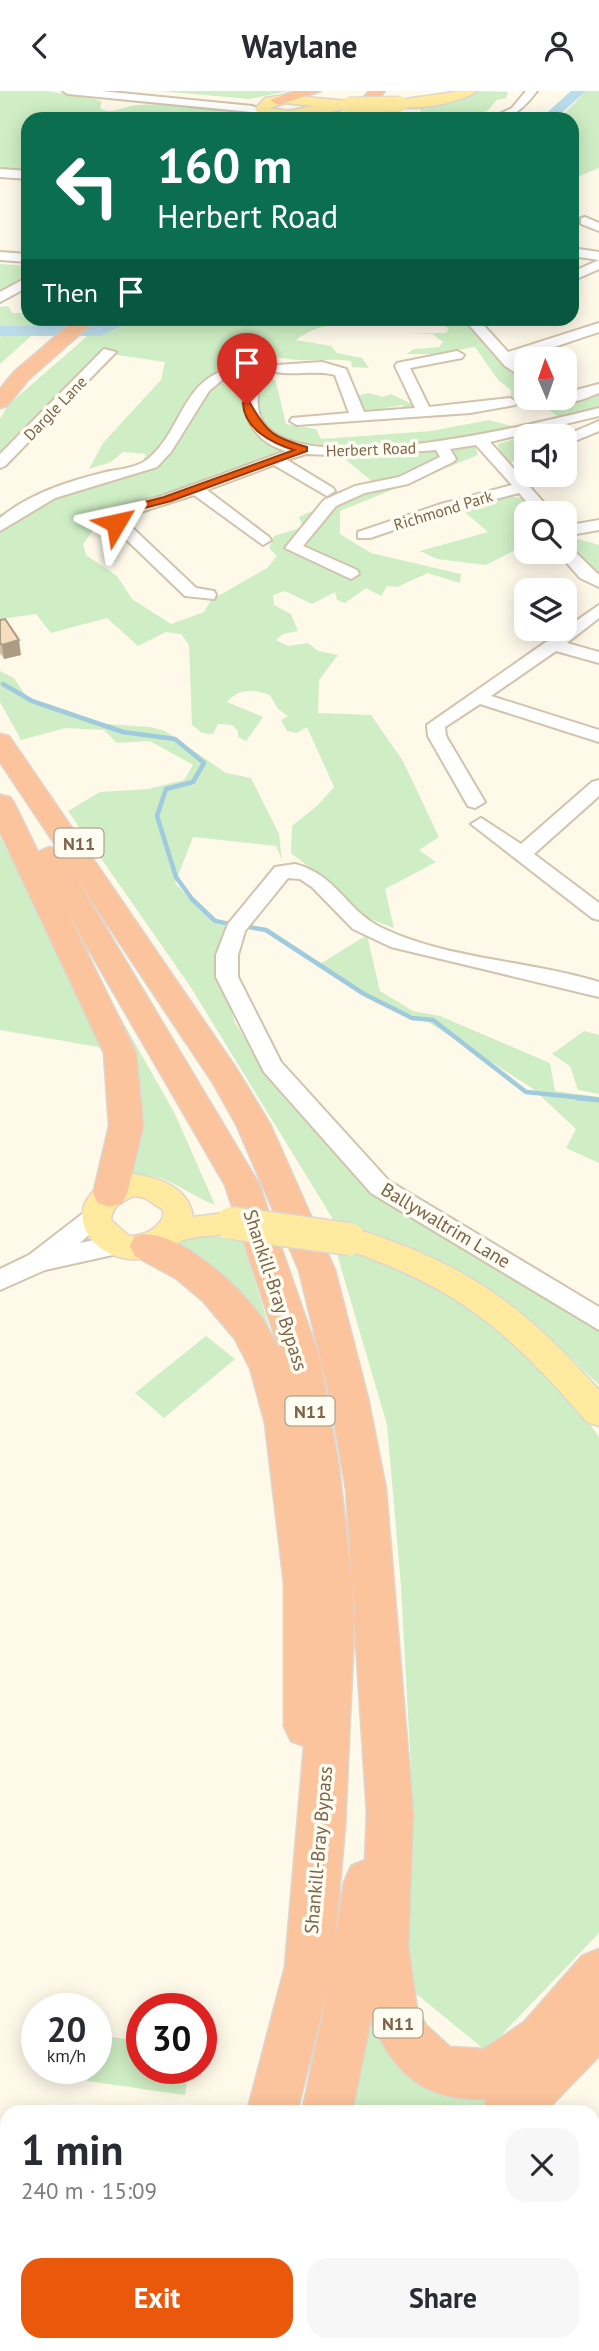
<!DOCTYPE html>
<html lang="en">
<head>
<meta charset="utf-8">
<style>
	body { margin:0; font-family:"PT Sans",sans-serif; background:#f7f7f7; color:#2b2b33; height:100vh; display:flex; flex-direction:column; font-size:26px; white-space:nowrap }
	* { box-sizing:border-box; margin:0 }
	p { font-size:23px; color:#7c7c81 }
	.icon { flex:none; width:38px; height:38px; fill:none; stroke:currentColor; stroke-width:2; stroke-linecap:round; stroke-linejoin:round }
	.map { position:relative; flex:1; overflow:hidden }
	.sheet { position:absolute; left:0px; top:2014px; width:600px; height:247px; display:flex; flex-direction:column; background:#fff; border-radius:21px 21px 0 0; box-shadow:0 4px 18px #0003 }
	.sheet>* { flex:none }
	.guide { position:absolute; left:21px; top:21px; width:558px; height:214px; border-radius:21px; box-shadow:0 4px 18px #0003; background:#0b6e4f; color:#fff; overflow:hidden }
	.needle { width:46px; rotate:358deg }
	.controls { position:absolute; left:514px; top:256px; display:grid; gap:14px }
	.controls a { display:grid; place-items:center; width:63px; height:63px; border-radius:14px; background:#fff; box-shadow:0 4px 18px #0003; font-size:35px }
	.speed { position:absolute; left:21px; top:1902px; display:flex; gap:14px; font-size:35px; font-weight:700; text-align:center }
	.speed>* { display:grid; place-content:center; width:91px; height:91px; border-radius:50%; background:#fff; box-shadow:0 4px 18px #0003; line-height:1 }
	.speed small { font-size:18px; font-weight:400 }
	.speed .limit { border:10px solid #d22; background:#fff; color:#111 }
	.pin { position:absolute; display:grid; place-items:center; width:60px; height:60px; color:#fff; margin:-72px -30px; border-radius:50% 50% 50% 0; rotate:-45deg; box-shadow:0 0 7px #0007 }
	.pin .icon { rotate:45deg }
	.me { position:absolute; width:77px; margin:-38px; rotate:54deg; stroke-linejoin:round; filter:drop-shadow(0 0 5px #0008) }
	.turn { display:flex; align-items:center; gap:24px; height:147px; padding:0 21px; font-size:32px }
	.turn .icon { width:91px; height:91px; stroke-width:2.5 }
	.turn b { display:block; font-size:49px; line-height:60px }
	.then { display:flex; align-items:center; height:66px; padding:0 21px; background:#0003; gap:14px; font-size:26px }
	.round { display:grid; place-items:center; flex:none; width:74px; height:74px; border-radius:21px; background:#f7f7f7 }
	.summary { display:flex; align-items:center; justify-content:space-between; height:119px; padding:0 21px }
	h1 { font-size:42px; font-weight:600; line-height:52px }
	.primary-button { display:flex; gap:14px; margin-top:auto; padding:14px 21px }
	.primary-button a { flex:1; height:80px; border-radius:21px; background:#ea580c; color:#fff; font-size:28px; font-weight:600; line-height:80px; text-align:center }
	.primary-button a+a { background:#f7f7f7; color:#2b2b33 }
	header { display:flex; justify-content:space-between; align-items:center; height:91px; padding:0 21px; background:#fff; font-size:32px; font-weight:600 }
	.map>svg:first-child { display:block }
</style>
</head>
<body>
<header><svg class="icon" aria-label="back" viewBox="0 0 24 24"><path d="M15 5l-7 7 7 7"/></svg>Waylane<svg class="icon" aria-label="person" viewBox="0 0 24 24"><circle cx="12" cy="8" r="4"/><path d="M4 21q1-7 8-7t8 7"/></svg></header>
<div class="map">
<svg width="599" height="2260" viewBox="0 0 599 2260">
	<rect width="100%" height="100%" fill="#fef9e9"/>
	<g fill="#cfeec5" fill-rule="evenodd">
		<path d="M0,0H48L99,9L102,11L100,17C113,25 123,15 137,14C171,12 227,16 258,28H28V80L0,79Z"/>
		<path d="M160,0H289L249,8Z"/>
		<path d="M476,0L508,1L506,7L497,9L487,20L471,24V28H400L421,21L420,17L427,14Z"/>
		<path d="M586,0H599V77L572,88V28H559Z"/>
		<path d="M0,173L28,175C28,191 13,196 0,203Z"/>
		<path d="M8,215L12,222H28V228H50L0,273V246L3,243H0V216Z"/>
		<path d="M107,228H365C343,230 314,235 296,249L331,255L337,262L362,267L369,277L352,276L351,270C334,267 318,270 301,269C285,269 272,263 257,268L276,291L286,333L316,338L321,348L431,340L489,329L516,336L475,353L478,364L340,420V443L371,462L461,483L460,492L428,482L397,496L387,495L381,505L366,497L345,512L337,509L335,501L312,513L285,500L273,504L274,514L291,523L298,540L283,543L276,549L288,555L308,552L318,560L338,564L319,589L318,622L371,624L403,670L439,746L419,759L436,771L385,798L394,837L356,823L333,795L291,762L292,735L318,714L334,696L307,636L297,642L287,640L281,629L288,625L278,618L270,604C252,598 240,597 227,611L263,626L246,650L238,646V640L232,634L218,633L213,643L202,642L192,634L189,554L181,543L166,541L138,555L107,527L51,542L36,523L0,528V422L15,426L86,385L142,372L146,363L123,361L111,371L89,378L103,352L161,289L165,271L104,262L0,368V328L8,314ZM281,346L306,354L330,356L374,392L299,426L303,436L274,445L269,457L277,465L267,477L211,509L204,521L171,533L132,508L117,485L86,464L83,453L104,425L114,417L187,396L218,382L289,361Z"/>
		<path d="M435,228H465L527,289V306H554L571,311L599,302V319L558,326L540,311L511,306V299L498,289L475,256L436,263H406L414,258L439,256L443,251L432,243L407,242H446L449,238Z"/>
		<path d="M369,302L383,306L391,303L416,315L412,318H403V314L368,320L363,318L355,305Z"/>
		<path d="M521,346L527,350V368L506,372L497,353Z"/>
		<path d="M509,405L521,407L536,422H527V453L486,474L437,468L420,460L488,441L460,417Z"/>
		<path d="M571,446L599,454V485L578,467L569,450Z"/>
		<path d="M0,580L14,587L24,602L39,614L106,633L150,636L165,640L226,682L251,687L279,743L282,769L276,755L193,746L175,792L213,832L228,836L219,864L220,884L235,932L272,987L354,1084L599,1235V1294C519,1215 453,1159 339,1138L190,895L68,720L100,701L148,698L184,689L193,674L150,650L117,652L104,639L65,637L21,649L0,611Z"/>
		<path d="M0,746L110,958L0,939Z"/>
		<path d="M367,844L380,900L413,920L440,925L550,972L555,1000L599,1006V1072L566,1057L576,1038L532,997L428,931L369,907L320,873Z"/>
		<path d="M111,910L175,1023L215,1114C179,1100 164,1077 121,1086L128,950Z"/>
		<path d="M584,940L599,944V1003L578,999L570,975L552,963Z"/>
		<path d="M207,1144L242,1149L287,1293L169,1155L188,1145Z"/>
		<path d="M335,1156L374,1162L455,1196L556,1286L599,1346V1842L486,1960L403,1892L411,1678L401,1495L387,1334Z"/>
		<path d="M206,1245L235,1268L164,1327L135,1302Z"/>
		<path d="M374,1905L383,1927L520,1998L494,2021H351Z"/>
		<path d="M96,1944L142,1950V1978H189L185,2004L87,1990L90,1978H96Z"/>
	</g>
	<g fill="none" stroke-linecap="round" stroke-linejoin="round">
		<g stroke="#a0cadd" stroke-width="4.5">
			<path d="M3,593L32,610L123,641L175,648L204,672L193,691L166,698L157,725L176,786L192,808L215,830L234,834"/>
			<path d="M243,835L266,839L364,903L412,927L433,929L526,1001L594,1008"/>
		</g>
		<path stroke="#a0cadd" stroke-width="5" d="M578,1007L599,1009"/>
		<g fill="#bbdcea" fill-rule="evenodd">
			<path d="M571,0H586L555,28H540Z"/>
			<path d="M114,228H134L101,245H0V235H98Z"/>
		</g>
		<g stroke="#d2c3ad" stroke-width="4">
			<g id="minor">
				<path d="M63,0H101L252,15L275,23L269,26L251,21L68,3Z"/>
				<path d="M526,0H537C523,18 513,28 489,28L512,17Z"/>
				<path d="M0,78L28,80V88L0,86Z"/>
				<path d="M585,126L599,132V140L581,133V127Z"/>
				<path d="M572,157L599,161V169L572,165Z"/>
				<path d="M0,161L28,163V171L0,169Z"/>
				<path d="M599,169V178L572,190V181Z"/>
				<path d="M28,186V196L0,211V201Z"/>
				<path d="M464,228H478L508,261L599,232V241L515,269L527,278V289L505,275Z"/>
				<path d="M104,258L116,261L5,375L0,377V363Z"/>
				<path d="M457,260L464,264L462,267L410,277L429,316L510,307L517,311L515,314L470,322L297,334L290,330L292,327L349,322L335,284C317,278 281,287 270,278L277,274L322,271L346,278L364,321L415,317L395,275L397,272Z"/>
				<path d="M232,277L255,281C262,299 251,319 267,336C316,387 535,333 599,317V325L490,351L553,422H536L519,402L453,419L370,447H358V441L441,413L512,394L476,354L450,358L456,368L453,371L408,393L365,402L336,415L303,455L357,479L359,483L351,488L285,457L324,409L355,395L399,386L440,366L436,359L356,365L306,363L287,369L333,397L335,400L327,405L274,374L207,399L269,446L271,449L263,454L194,404L122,427L196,497L214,500L216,504L214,508L185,505L108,431L106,425L116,417L162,405L286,360C251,350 239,320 243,287L233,285L222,289L209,300L171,361L157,376L55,407L0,440V427C29,403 66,391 102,382C116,378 136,378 148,368C183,339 181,289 232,277Z"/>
				<path d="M599,293V302C584,308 566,317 551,306H565V302Z"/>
				<path d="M599,330V340L565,354L564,345Z"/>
				<path d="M599,429V439L565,445V435Z"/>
				<path d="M565,455L571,457L599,484V496L580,487L559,463L557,460H565Z"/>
				<path d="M599,514V527L567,552L599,561V572L556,560L491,605L599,639V651L480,613L445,636L446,645L485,711L475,717L468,715L428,645L427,634Z"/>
				<path d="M599,689V705L534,763L599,812V829L592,827L471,733L481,727L521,753L592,691Z"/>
				<path d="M295,773C337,784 346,819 380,836C448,869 528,869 599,891V906L391,856L353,838L312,796L300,788L288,787L245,840L238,864V886L281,971L389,1090L599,1216V1239L371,1102L264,981L216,886V864L228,833L275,776Z"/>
				<path d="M95,1118L104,1120L107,1127L80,1152L117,1144L126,1147L129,1154L126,1161L45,1179L0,1199V1178L29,1164L86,1120Z"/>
			</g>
		</g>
		<g stroke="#ddd6d0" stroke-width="3">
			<g id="major">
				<path d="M457,0H477C464,11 407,23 393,13C404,5 440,5 457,0Z"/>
				<path d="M285,4L348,10L355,14L348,18C321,20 277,40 255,18L265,7ZM285,12L313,15L288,20L270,17Z"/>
				<path d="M132,1083C158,1086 189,1096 193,1126L232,1121L243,1124L247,1132L243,1140C225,1146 193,1143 179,1151C163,1159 149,1171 129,1168C93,1164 64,1125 97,1097C106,1090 121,1086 132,1083ZM134,1105L145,1107L163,1119V1126C156,1140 144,1144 129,1145L111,1129C113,1114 121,1111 134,1105Z"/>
				<path d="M349,1136C462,1170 520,1211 599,1299V1335L587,1331C508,1239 455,1194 338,1156L334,1148L338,1140Z"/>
			</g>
		</g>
		<g stroke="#ddd6d0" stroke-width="3">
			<g id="highway">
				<path d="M295,0H321L278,14L270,9Z"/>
				<path d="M369,0H385L362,28H346Z"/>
				<path d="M76,228H97L28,289L7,315L0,317V298L14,281Z"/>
				<path d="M0,643L9,645L236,977L270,1033L335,1179L368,1307L386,1398L413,1722L408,1855L417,1918L426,1934L450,1956L484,1958L524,1931L582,1865L599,1858V1965L545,2021H482L487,2008C425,2010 394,1984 371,1928L352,2021H302L329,1893L297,2021H247L285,1876L304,1655L291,1650L284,1635V1492L265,1332L250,1277L235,1248L203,1210L177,1188L135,1165L130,1155L135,1145C174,1133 241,1197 262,1227C269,1238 274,1250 280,1261L225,1094L67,821L136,962L143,1035L127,1103L122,1112L110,1116L98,1112L93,1103L109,1035L104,962L0,741V704L10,706L14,712L38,761L49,756L58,758L0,671ZM73,782L213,992L236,1033L299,1179L330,1307L346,1398L367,1722L365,1769L351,1775L344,1791L335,1849L345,1735L355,1516L339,1377L320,1268L259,1093Z"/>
				<path d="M182,2254H321L319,2260H180Z"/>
			</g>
		</g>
		<use href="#minor" fill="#fff" fill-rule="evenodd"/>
		<use href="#major" fill="#ffea9f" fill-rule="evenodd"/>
		<use href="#highway" fill="#fcc49c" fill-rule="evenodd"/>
		<g stroke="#ddd6d0" stroke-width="17" stroke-linecap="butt">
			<path id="major-bridge-far1" d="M348,14L400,13"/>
		</g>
		<g stroke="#ddd6d0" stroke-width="35" stroke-linecap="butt">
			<path id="major-bridge" d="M232,1132L349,1148"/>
		</g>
		<use href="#major-bridge-far1" stroke="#ffea9f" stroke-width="15"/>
		<use href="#major-bridge" stroke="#ffea9f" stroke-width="32"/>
	</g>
	<path fill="#d4bea3" d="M0,529L21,564L4,568L0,562Z"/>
	<path fill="#ac9b85" d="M19,549L21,564L4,568L2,554Z"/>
	<path fill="#f6ddbe" stroke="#ac9b85" stroke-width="2" d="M5,528L19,549L2,554L0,551V529Z"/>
	<path fill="#ea580c" stroke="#983908" stroke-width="2" d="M243,312H250C267,342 274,347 307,356V360L171,410L126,422L119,426V434H112L109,425L118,418L164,406L294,359C272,352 244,338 243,312Z"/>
	<g text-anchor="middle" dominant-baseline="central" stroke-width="7" stroke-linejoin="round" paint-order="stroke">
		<g font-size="16" fill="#7c6349" stroke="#fffcf1">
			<text transform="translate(55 317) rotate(-46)">Dargle Lane</text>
			<text transform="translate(371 358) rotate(-2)">Herbert Road</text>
			<text transform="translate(443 419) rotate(-17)">Richmond Park</text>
		</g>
		<g fill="#fffcf1" stroke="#a3917b" stroke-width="2">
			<rect x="54.5" y="737.5" width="49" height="29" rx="5"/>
			<rect x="285.5" y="1305.5" width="49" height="29" rx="5"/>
			<rect x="373.5" y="1917.5" width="49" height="29" rx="5"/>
		</g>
		<g font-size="18" font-weight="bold" fill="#7c6349">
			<text x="79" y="752">N11</text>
			<text x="310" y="1320">N11</text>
			<text x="398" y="1932">N11</text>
		</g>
		<g font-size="19" fill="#7c6349" stroke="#fffcf1">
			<text transform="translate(446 1134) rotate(31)">Ballywaltrim Lane</text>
			<text transform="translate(276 1199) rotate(72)">Shankill-Bray Bypass</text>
			<text transform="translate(318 1759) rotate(-85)">Shankill-Bray Bypass</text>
		</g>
	</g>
</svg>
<div class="controls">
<a><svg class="needle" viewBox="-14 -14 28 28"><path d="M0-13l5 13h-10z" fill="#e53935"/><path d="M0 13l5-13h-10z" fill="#7c7c81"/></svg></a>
<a><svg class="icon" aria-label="sound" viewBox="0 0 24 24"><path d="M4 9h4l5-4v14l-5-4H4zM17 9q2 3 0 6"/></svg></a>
<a><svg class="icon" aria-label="search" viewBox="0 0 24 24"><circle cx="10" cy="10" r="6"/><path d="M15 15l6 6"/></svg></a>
<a><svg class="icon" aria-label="layers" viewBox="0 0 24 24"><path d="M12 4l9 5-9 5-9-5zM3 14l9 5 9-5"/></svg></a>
</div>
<div class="speed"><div>20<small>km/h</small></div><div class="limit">30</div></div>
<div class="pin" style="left:247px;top:314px;background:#d93025"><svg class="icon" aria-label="arrive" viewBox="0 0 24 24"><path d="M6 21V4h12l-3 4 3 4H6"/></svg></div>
<svg class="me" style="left:116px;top:432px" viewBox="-20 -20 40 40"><path d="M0-17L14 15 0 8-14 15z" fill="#ea580c" stroke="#fff" stroke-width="4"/></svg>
<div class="guide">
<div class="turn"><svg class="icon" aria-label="left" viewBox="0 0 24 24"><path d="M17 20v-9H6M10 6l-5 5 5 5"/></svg><div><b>160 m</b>Herbert Road</div></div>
<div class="then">Then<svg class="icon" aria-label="arrive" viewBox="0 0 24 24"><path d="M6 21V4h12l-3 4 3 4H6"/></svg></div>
</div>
<section class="sheet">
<div class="summary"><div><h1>1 min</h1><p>240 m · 15:09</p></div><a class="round"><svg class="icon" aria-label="close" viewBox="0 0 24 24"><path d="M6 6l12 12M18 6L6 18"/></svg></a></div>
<div class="primary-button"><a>Exit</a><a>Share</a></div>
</section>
</div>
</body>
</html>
